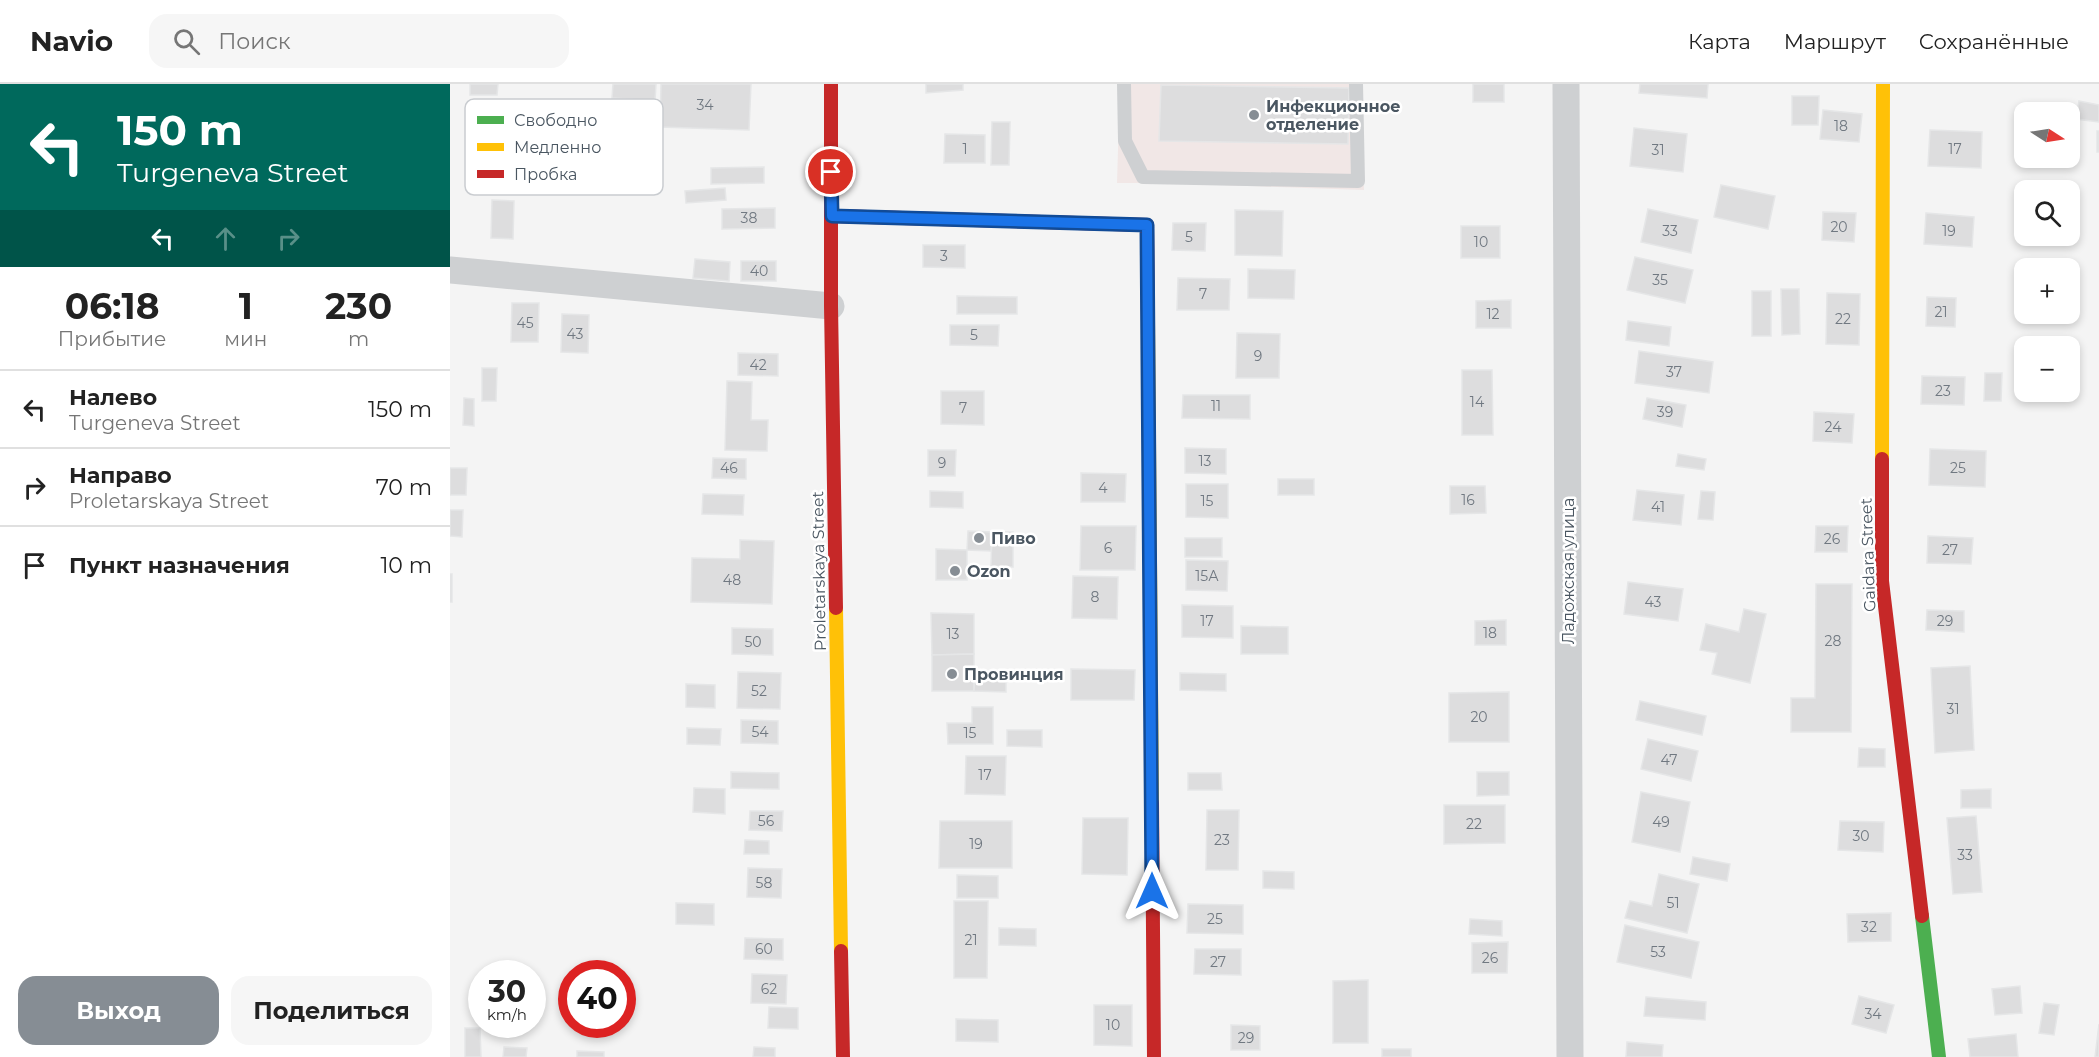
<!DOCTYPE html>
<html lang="ru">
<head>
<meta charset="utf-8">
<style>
	body { margin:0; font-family:Montserrat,sans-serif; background:#f6f6f6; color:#222; height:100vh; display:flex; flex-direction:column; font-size:22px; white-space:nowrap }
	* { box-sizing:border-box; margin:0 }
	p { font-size:20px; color:#767676 }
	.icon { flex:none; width:33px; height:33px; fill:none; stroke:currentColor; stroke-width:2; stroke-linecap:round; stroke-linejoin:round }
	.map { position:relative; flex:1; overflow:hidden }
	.panel { display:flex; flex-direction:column; background:#fff; width:450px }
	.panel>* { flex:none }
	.banner { background:#00695c; color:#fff; overflow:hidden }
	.needle { width:39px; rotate:102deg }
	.tools { position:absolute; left:1564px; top:18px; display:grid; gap:12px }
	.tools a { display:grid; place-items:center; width:66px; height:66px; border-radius:12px; background:#fff; box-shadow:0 3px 9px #0003; font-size:30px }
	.speed { position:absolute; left:18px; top:876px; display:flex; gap:12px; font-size:30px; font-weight:700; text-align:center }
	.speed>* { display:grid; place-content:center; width:78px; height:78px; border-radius:50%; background:#fff; box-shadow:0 3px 9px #0003; line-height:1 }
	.speed small { font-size:15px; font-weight:400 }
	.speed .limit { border:9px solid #d22; background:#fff; color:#111 }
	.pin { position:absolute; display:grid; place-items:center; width:51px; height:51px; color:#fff; margin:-26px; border:3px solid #fff; border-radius:50%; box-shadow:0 2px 6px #0007 }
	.me { position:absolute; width:66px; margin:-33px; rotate:0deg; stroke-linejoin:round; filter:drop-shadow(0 0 4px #0008) }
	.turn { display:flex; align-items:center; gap:21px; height:126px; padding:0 18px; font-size:27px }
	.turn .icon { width:78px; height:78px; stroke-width:2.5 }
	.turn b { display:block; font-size:42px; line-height:51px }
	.lanes { display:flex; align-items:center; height:57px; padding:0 18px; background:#0003; justify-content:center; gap:30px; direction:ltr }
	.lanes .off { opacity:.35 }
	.eta { display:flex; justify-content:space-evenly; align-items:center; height:102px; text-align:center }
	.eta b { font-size:36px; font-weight:700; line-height:42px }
	.action { display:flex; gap:12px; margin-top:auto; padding:12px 18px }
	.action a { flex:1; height:69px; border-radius:18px; background:#868d94; color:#fff; font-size:24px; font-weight:700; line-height:69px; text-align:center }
	.action a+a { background:#f6f6f6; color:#222 }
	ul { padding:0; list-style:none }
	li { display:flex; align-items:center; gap:18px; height:78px; padding:0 18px; border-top:2px solid #e0e0e0 }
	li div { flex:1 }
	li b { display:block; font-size:22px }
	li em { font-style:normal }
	header { display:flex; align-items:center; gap:36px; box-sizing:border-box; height:84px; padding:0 30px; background:#fff; border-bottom:2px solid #e0e0e0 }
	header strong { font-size:28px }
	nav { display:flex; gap:33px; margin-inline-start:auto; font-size:21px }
	.search { width:420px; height:54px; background:#f6f6f6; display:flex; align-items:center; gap:15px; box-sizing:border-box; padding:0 21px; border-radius:18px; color:#767676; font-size:22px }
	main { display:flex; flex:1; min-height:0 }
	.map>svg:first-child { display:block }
</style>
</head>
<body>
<header>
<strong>Navio</strong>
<div class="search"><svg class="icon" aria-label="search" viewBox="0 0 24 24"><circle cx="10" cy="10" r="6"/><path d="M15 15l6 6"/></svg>Поиск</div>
<nav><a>Карта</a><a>Маршрут</a><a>Сохранённые</a></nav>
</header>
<main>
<section class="panel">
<div class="banner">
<div class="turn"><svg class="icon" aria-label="left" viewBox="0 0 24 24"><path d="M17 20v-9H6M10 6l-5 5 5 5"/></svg><div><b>150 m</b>Turgeneva Street</div></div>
<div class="lanes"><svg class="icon" aria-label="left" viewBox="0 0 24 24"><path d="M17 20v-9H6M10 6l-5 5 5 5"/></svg><svg class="icon off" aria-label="ahead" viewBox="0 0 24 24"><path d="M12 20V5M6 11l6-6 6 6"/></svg><svg class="icon off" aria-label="right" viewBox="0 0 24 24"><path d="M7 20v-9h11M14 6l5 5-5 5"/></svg></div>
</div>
<div class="eta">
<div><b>06:18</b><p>Прибытие</p></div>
<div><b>1</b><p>мин</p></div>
<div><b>230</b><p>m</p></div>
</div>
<ul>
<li><svg class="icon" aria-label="left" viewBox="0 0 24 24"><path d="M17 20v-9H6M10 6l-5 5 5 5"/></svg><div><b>Налево</b><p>Turgeneva Street</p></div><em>150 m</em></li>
<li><svg class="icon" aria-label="right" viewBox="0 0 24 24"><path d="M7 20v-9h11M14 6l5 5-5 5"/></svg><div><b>Направо</b><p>Proletarskaya Street</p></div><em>70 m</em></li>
<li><svg class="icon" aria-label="arrive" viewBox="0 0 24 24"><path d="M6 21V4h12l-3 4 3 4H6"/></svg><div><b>Пункт назначения</b></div><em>10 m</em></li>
</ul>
<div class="action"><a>Выход</a><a>Поделиться</a></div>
</section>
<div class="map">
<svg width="1649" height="973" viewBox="0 0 1649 973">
	<rect width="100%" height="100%" fill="#f4f4f4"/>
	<path fill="#f1e7e6" d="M670,0H911L914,106L709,99H667Z"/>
	<g fill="#ddddde" stroke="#e5e6e7" stroke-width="1.5">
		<path d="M20,0H48L47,11H20Z"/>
		<path d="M163,0H206L205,17L162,14Z"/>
		<path d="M211,0H301L299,46L210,43Z"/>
		<path d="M476,0H513V6L476,9Z"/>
		<rect x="1023" y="0" width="31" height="18"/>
		<path d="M1190,0H1258L1257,14L1189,9Z"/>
		<path d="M711,1L899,4L898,60L709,57Z"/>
		<path d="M1342,12H1369L1368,41H1342Z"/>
		<path d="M1629,17L1649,21V38L1626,35Z"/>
		<path d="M1373,26L1412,30L1409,58L1370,55Z"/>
		<path d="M542,38H560L559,81H541Z"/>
		<path d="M1184,44L1237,50L1233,88L1180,82Z"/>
		<path d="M1480,46L1532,48L1531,84L1478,82Z"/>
		<rect x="1647" y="47" width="2" height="21"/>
		<path d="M495,50L535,51V79H494Z"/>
		<path d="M314,83V99L261,100V84Z"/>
		<path d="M1271,101L1325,112L1318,145L1264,133Z"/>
		<path d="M275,104L276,116L236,119L235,107Z"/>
		<path d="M42,116L64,117L63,155L41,154Z"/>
		<path d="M325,124V144L272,145V125Z"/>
		<path d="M1198,125L1248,136L1241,169L1191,158Z"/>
		<path d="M785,126L833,127L832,172L785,171Z"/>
		<path d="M1373,128L1406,129L1404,158L1372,156Z"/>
		<path d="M1476,129L1524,133L1522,163L1474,160Z"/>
		<path d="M723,139H756L755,167L722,166Z"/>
		<rect x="1011" y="142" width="39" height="32"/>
		<path d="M473,161H515V184L473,183Z"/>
		<path d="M1185,173L1243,186L1235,219L1177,206Z"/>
		<path d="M245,175L280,178L279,197L243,194Z"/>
		<rect x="291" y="177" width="35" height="20"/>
		<path d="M798,185L845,186L844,215L798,214Z"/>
		<path d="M728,194L780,195L779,226H727Z"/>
		<path d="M1331,205H1349L1350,250L1332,251Z"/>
		<rect x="1302" y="207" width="19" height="45"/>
		<path d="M1377,209L1410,210L1409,261L1376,260Z"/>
		<path d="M507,212L567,213V230H507Z"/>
		<path d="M1477,213L1506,214L1505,243L1476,242Z"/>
		<path d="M1061,216V244H1026V217Z"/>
		<path d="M62,219H89L88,258H61Z"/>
		<path d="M112,230L139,231L138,269L111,268Z"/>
		<path d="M1178,237L1221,243L1219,262L1176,256Z"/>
		<path d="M500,241H549L548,262L500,261Z"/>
		<path d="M787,249L830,250L829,294H786Z"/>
		<path d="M1189,267L1263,278L1259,309L1185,299Z"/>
		<path d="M288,269L328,270V292L288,291Z"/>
		<path d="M32,284H47L46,317H32Z"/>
		<path d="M1012,286H1042L1043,351H1012Z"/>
		<path d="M1535,289H1552L1551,317H1534Z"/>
		<path d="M1472,292L1515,293L1514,321L1471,320Z"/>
		<path d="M277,297L302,298L301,336H318L317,367L275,366Z"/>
		<path d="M491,307H534V341L491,340Z"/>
		<path d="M733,311H800V335L732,334Z"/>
		<path d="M14,314L24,315V342L13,341Z"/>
		<path d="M1197,314L1236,321L1232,343L1193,335Z"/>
		<path d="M1364,328L1404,330L1402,359L1363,357Z"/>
		<path d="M735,364L776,365V390L735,389Z"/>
		<path d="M1480,365L1536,367L1535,403L1479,401Z"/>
		<path d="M478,366H506L505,392H478Z"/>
		<path d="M1228,370L1256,375L1254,386L1226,382Z"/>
		<path d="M263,374L296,375V395L262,394Z"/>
		<path d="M0,384H17L16,411H0Z"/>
		<path d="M631,389L676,390L675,418H631Z"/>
		<rect x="828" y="395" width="36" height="16"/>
		<path d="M736,400H778V434L736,433Z"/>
		<path d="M1000,402H1035L1036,429L1000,430Z"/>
		<path d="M1187,406L1234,411L1231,441L1183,436Z"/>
		<path d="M480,407L513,408V424L480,423Z"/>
		<path d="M1251,407L1265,408L1263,436L1248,435Z"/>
		<path d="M253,410L294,411L293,431L252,430Z"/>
		<path d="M0,426H13L12,453L0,452Z"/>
		<path d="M631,442H686L685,486H630Z"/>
		<path d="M1366,442H1398L1397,468H1365Z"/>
		<path d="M518,447L542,448L541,467L517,466Z"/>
		<path d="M542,448H563V483L541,482Z"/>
		<path d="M1478,452L1523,454L1521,480L1477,479Z"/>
		<rect x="735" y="454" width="37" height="19"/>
		<path d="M290,456L324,457L322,520L241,518L242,474L290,475Z"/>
		<path d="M486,465L517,466V496H486Z"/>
		<path d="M736,476L778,477L777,507L736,506Z"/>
		<rect x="0" y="490" width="2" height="28"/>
		<path d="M623,492L668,493L667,535L622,534Z"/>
		<path d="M1178,498L1233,505L1228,537L1174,530Z"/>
		<path d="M1366,500H1402L1401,648H1341V614H1365Z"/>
		<path d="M732,521L783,522V554L732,553Z"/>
		<path d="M1294,525L1316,530L1300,599L1262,590L1267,569L1250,566L1256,540L1289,548Z"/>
		<path d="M1477,526L1514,527V548L1476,546Z"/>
		<path d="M481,529L524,530V570L482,571Z"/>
		<path d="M1056,536V561H1025V537Z"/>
		<path d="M791,542L838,543V570H791Z"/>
		<path d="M282,544L323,545V571L282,570Z"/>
		<path d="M524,570V607H482V571Z"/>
		<path d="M1520,582L1524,666L1485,669L1481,584Z"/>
		<path d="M621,585L685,586L684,616H621Z"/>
		<path d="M525,587H556V608L524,607Z"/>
		<path d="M288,588L331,589L330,625L287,624Z"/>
		<path d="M730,589L776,590V607L730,606Z"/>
		<path d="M236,600L265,601V624L236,623Z"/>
		<path d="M1059,608V658H999V609Z"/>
		<path d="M1190,617L1256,632L1252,651L1186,636Z"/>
		<path d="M522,623H543V660H498L497,639H522Z"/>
		<path d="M291,636L328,637V660L291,659Z"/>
		<path d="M237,644L271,645L270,661L237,660Z"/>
		<path d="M557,646H592V663L557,662Z"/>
		<path d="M1198,655L1248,667L1241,697L1191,685Z"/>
		<path d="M1409,664L1435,665V683H1408Z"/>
		<path d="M516,672H556L555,711L515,710Z"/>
		<path d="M281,688L329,689V705L281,704Z"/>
		<path d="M1027,688H1059V711L1027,712Z"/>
		<path d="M738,689H771L772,706H738Z"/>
		<path d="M244,704L275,705V730L243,728Z"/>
		<path d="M1541,705V724H1511V706Z"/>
		<path d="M1191,708L1240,718L1230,768L1182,758Z"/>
		<path d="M994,721H1055V759L994,760Z"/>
		<path d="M757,726H789L788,786H756Z"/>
		<path d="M300,727H333L332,747L299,746Z"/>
		<path d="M1526,732L1532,808L1503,810L1497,734Z"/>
		<path d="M633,734H678L677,791L632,790Z"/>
		<path d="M490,737H562V784H489Z"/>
		<path d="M1390,737L1434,738L1433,768L1388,766Z"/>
		<path d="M295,756L319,757V770H294Z"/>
		<path d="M1243,773L1280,780L1277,797L1240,790Z"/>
		<path d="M298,784L332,785L331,814L297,813Z"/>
		<path d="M813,787L844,788V805L813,804Z"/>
		<path d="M1209,790L1249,800L1237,849L1175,834L1180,817L1202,822Z"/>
		<path d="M507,791L548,792V814H507Z"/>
		<path d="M504,817H538L537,894H504Z"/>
		<path d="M226,819L264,820V841L226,840Z"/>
		<path d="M738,820L793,821V850L737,849Z"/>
		<path d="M1441,829V857L1398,858L1397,830Z"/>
		<path d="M1020,835L1052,837V852L1019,850Z"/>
		<path d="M1175,841L1249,858L1241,894L1167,878Z"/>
		<path d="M549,844L586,845V862L549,861Z"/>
		<path d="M295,854L333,855V876L294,875Z"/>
		<path d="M1058,858L1057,889H1022V859Z"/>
		<path d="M745,865H791V891L744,890Z"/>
		<path d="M302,890L337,891L336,920L301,919Z"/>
		<path d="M918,896V959H883V897Z"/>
		<path d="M1570,902L1572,929L1545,931L1542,905Z"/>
		<path d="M1409,912L1444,921L1436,949L1402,940Z"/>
		<path d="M1196,913L1256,918L1255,936L1194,932Z"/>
		<path d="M1594,919L1609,921L1604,951L1589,949Z"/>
		<path d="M644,921H682V962L644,961Z"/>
		<path d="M319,923L348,924V945L318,944Z"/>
		<path d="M506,935L548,936V958L506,957Z"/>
		<path d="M1649,940V973H1645Z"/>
		<path d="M781,941L810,942V966H781Z"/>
		<path d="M15,944H30L31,973H15Z"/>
		<path d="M1566,950L1568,973H1520L1518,955Z"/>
		<path d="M1177,958L1213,961L1212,973H1176Z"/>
		<path d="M54,963L77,964L76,973H53Z"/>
		<path d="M304,963L325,964V973H303Z"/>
		<rect x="932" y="965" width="29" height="8"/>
		<path d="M127,967L154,968V973H127Z"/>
	</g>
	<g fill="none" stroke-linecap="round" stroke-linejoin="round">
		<path stroke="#ced0d2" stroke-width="14" d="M674,0L675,57L693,93L908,97L906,0"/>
		<g stroke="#ced0d2" stroke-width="27">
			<path d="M1116,0L1120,973"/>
			<path d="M0,186L381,222"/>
		</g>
		<path stroke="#4caf50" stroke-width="14" d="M1472,832L1489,973"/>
		<g stroke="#ffc107" stroke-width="14">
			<path d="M698,237L702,719"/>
			<path d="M1432,375L1433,0"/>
			<path d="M386,524L391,867"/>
		</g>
		<g stroke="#c62828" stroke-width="14">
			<path d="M381,0V222L386,524"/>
			<path d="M382,132L697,141L698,237"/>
			<path d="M1432,375V497L1472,832"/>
			<path d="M702,719L704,973"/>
			<path d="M391,867L393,973"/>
		</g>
	</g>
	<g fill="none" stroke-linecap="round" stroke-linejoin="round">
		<g stroke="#114b97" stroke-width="15">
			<path id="route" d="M381,88L382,132L697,141L702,807"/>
		</g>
		<use href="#route" stroke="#1a73e8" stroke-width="10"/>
	</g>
	<g fill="#868d94" stroke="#fff" stroke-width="2">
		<circle cx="804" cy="31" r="6"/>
		<circle cx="529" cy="454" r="6"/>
		<circle cx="505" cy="487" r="6"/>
		<circle cx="502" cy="590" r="6"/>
	</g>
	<g text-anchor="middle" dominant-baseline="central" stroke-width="5" stroke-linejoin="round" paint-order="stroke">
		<g font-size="14" fill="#707881">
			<text x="255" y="21">34</text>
			<text x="1391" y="42">18</text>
			<text x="515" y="65">1</text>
			<text x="1505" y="65">17</text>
			<text x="1208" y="66">31</text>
			<text x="299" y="134">38</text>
			<text x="1389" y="143">20</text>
			<text x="1220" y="147">33</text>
			<text x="1499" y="147">19</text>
			<text x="739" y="153">5</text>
			<text x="1031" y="158">10</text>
			<text x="494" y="172">3</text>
			<text x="309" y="187">40</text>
			<text x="1210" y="196">35</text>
			<text x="753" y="210">7</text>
			<text x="1491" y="228">21</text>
			<text x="1043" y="230">12</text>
			<text x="1393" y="235">22</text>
			<text x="75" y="239">45</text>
			<text x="125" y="250">43</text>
			<text x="524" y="251">5</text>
			<text x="808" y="272">9</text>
			<text x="308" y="281">42</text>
			<text x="1224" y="288">37</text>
			<text x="1493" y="307">23</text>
			<text x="1027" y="318">14</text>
			<text x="766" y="322">11</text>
			<text x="513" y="324">7</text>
			<text x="1215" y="328">39</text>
			<text x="1383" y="343">24</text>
			<text x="755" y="377">13</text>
			<text x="492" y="379">9</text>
			<text x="279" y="384">46</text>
			<text x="1508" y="384">25</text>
			<text x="653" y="404">4</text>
			<text x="1018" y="416">16</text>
			<text x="757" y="417">15</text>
			<text x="1208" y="423">41</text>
			<text x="1382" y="455">26</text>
			<text x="658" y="464">6</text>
			<text x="1500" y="466">27</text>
			<text x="757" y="492">15А</text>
			<text x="282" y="496">48</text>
			<text x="645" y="513">8</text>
			<text x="1203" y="518">43</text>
			<text x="757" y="537">17</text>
			<text x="1495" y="537">29</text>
			<text x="1040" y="549">18</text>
			<text x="503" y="550">13</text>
			<text x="1383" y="557">28</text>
			<text x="303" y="558">50</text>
			<text x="309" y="607">52</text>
			<text x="1503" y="625">31</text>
			<text x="1029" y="633">20</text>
			<text x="310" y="648">54</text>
			<text x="520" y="649">15</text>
			<text x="1219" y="676">47</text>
			<text x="535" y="691">17</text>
			<text x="316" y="737">56</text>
			<text x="1211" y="738">49</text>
			<text x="1024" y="740">22</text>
			<text x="1411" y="752">30</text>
			<text x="772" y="756">23</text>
			<text x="526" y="760">19</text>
			<text x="1515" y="771">33</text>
			<text x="314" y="799">58</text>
			<text x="1223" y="819">51</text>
			<text x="765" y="835">25</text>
			<text x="1419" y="843">32</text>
			<text x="521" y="856">21</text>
			<text x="314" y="865">60</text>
			<text x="1208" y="868">53</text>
			<text x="1040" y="874">26</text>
			<text x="768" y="878">27</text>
			<text x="319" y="905">62</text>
			<text x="1423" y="930">34</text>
			<text x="663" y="941">10</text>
			<text x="796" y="954">29</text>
		</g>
		<g font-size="16" font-weight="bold" fill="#4a5661" stroke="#fff" text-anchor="start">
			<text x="816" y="22">Инфекционное<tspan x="816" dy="18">отделение</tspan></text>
			<text x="541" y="454">Пиво</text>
			<text x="517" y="487">Ozon</text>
			<text x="514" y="590">Провинция</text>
		</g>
		<g font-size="16" fill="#4a5661" stroke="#fff">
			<text transform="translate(1418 471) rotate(-92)">Gaidara Street</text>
			<text transform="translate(369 487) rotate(-91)">Proletarskaya Street</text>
			<text transform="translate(1118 487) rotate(-90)">Ладожская улица</text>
		</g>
	</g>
	<rect x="15" y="15" width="198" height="96" rx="9" fill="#fff" stroke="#c9ccd0" stroke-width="1.5"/>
	<rect x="27" y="32" width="27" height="8" fill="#4caf50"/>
	<rect x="27" y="59" width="27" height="8" fill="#ffc107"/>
	<rect x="27" y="86" width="27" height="8" fill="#c62828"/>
	<g font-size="16" fill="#4a5661">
		<text x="64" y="42">Свободно</text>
		<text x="64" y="69">Медленно</text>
		<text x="64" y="96">Пробка</text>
	</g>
</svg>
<div class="tools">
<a><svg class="needle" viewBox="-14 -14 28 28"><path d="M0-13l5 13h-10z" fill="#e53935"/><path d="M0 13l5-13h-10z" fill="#767676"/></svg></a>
<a><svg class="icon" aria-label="search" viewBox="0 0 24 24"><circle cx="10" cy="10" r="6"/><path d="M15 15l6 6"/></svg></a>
<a>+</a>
<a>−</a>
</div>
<div class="speed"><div>30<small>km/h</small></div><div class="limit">40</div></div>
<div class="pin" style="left:381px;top:88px;background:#d93025"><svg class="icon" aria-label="arrive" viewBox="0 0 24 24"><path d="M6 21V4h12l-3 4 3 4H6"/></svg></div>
<svg class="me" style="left:702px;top:807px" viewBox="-20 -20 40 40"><path d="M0-17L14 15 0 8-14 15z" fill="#1a73e8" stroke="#fff" stroke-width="4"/></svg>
</div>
</main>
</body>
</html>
